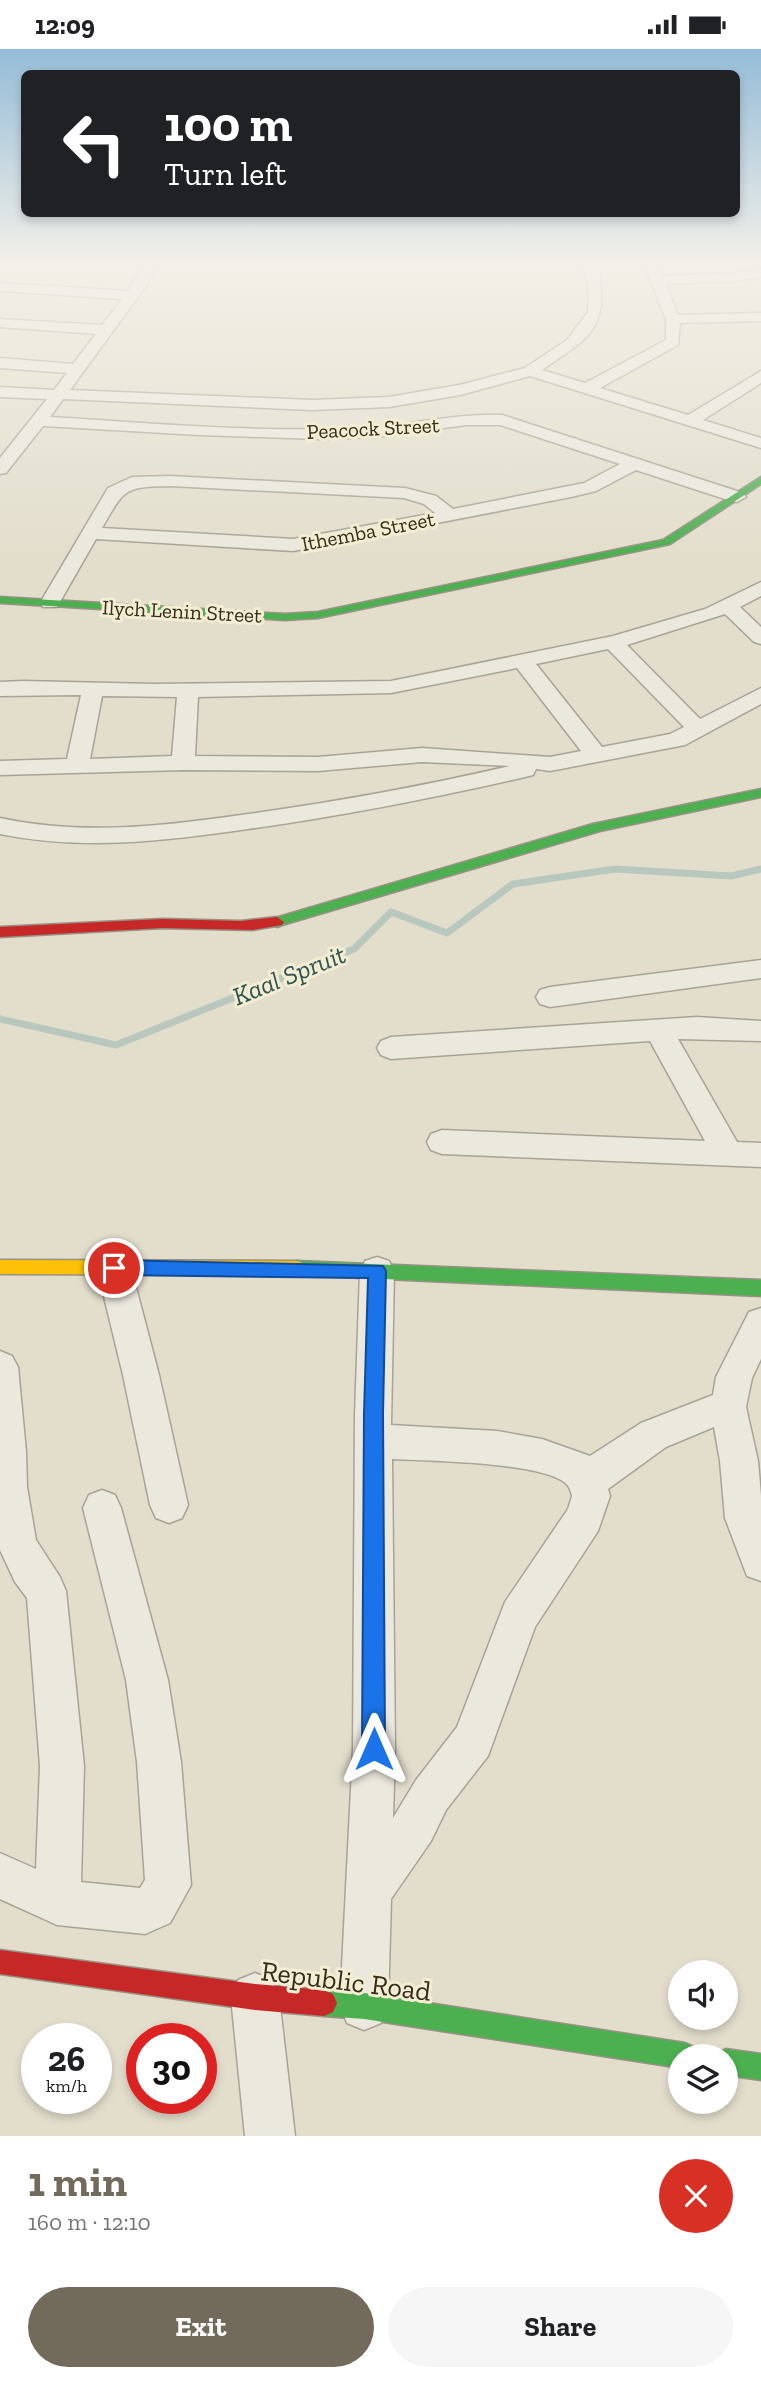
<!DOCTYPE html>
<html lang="en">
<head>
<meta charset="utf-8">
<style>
	body { margin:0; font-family:"Zilla Slab",serif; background:#f6f6f6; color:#202124; height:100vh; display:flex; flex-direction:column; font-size:26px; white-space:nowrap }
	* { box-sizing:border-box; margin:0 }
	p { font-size:23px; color:#757577 }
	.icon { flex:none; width:38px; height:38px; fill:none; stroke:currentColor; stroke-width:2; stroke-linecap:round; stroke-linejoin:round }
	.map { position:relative; height:2087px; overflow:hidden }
	.details { display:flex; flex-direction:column; background:#fff; flex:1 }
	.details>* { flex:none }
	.guide { position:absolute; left:21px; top:21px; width:719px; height:147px; border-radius:10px; box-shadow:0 4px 10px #0003; background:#202124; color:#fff; overflow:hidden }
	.buttons { position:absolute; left:668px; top:1911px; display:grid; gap:14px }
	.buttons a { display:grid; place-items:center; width:70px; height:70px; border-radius:50%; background:#fff; box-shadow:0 4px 10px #0003; font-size:35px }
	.speed { position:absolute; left:21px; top:1974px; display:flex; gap:14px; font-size:35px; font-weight:700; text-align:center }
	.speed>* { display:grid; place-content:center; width:91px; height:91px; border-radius:50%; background:#fff; box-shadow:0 4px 10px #0003; line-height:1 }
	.speed small { font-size:18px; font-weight:400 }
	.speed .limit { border:10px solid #d22; background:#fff; color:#111 }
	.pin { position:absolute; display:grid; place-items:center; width:60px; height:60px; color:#fff; margin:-30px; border:4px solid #fff; border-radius:50%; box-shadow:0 2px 7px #0007 }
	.me { position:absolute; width:77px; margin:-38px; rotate:0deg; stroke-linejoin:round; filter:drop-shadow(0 0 5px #0008) }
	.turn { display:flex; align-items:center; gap:24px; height:147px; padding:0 28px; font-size:32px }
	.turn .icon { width:91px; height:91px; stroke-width:2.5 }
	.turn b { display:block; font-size:49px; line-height:60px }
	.round { display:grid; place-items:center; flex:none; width:74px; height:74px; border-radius:37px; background:#f6f6f6 }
	.headline { display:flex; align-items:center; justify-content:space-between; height:119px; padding:0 28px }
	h1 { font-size:42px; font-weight:800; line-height:52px; color:#726a5b }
	.button { display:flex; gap:14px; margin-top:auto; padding:14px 28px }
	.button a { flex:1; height:80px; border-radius:42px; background:#726a5b; color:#fff; font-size:28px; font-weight:800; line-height:80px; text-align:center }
	.button a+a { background:#f6f6f6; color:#202124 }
	.status { display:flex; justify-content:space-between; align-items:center; height:49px; padding:0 35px; background:#fff; direction:ltr }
	.status svg { height:19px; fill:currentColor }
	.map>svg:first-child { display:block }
</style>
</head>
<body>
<div class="status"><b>12:09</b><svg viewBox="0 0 49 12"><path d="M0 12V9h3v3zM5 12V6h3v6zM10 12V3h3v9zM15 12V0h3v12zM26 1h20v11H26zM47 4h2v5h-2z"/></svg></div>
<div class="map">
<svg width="761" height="2087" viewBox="0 0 761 2087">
	<rect width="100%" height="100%" fill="#e3decc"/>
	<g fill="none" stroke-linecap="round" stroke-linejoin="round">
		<path stroke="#b8c8bf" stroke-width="7" d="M0,970L116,996L354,900L391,863L447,884L513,835L615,820L731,827L761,820"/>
		<g stroke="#a8a396" stroke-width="3">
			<g id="street">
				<path d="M143,215H157L151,230L70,341L312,351L389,348L459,336L525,319L567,291L588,263L589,247L584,215H598C609,280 593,286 542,321L585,334L666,291V270L644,215H658L662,227L735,224L761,220V228L735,232L666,235L678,266L761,264V272L680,274L678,296L600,339L688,366L761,322V334L703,371L761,389V399L530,327L460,346L389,358L312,361L63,350L50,368C153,374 256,384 359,379C407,377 454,364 502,366L743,444L746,448L737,453L731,452L636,421L596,442L571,448L293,502L96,490L57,558H43L40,554L108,439L132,428L170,427L405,439L436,447L453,460L584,434L620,415L500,376H466L377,388L319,390L199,386L43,377L6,424L0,425V409L47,350L0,348V338L54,341L67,324L0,319V309L73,315L96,285L0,278V270L102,276L122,250L0,242V234L128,242ZM170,437L404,449L424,455L435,464L293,490L102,479C125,439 124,438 170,437Z"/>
				<path d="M761,533V547L740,558L761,578V595L754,593L725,565L627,596L700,670L761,639V655L685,696L550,722L536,720L533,726L525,728C433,749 341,767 248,780C164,792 84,802 0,785V769C84,787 164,777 248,765C336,753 423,737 510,717L422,713L318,722L183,721L0,726V712L67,710L81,646L0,647V633L23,632L154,635L391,632L613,587L705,560ZM608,600L684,678L670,685L602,698L536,615ZM517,619L581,702L550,708L422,699L318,708L195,707L198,648L391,644ZM102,647L177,648L172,707L90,710Z"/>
				<path d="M761,911V929L550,958L540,955L536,948L540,941L550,938Z"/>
				<path d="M697,968L761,972V992L678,990L737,1093L761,1094V1118L442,1105L431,1101L427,1093L431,1085L442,1081L705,1092L650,992L391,1010L381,1006L377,999L381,992L391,988Z"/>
				<path d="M114,1205L126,1209L131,1219L159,1326L188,1456L182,1469L169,1474L156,1469L150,1456L123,1326L97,1219L102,1209Z"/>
				<path d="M377,1208L389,1212L394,1222L391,1376L497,1382L542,1390L590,1407L641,1374L713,1346L716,1328L749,1263L761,1259V1310L752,1329L746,1358L758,1412L761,1447V1532L747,1527L725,1469L720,1412L714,1378L666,1398L608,1440L610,1447L598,1482L535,1578L488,1707L446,1761L431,1792L391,1850L388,1957L381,1974L364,1981L347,1974L340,1957L353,1700L355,1365L360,1222L365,1212ZM392,1410C429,1412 537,1413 564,1433C569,1436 571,1442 572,1447L568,1460L505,1553L457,1678L416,1731L393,1769L395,1700Z"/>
				<path d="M0,1302L12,1307L18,1318L26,1403L27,1438L36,1491L60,1528L66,1542L84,1717L81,1833L140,1839L145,1831L137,1713L126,1631L83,1459L89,1446L102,1441L115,1446L121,1459L168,1631L181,1713L191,1836L170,1874L145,1885L57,1876L0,1850V1804L36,1820L40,1717L27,1549L15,1533L0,1501Z"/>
				<path d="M255,1924L272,1931L279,1948L295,2087H245L231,1948L238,1931Z"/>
			</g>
		</g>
		<g stroke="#989285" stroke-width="3">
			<g id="fast">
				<path d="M761,428V435L670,495L318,569L285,571L0,554V548L285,565L318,563L663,491Z"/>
				<path d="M761,740V748L600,782L282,876L277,878L270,873L272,870L593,775Z"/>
				<path d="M297,1212L761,1231V1247L297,1226L291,1224L288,1219L291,1214Z"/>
				<path d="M324,1941L364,1944L685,1994L694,1998L698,2007H681V2019L364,1970L324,1967L315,1963L311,1954L315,1945Z"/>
				<path d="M726,2000L761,2005V2031L726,2026V2007H715L717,2004Z"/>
			</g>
		</g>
		<g stroke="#989285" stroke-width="3">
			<path id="slow" d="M0,1211L297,1212L303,1214L306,1219L303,1224L297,1226L0,1225Z"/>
		</g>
		<g stroke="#989285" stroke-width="3">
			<g id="jam">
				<path d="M277,868L284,873L282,876L253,881L162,879L0,888V878L162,870L241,872Z"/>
				<path d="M0,1901L255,1935L324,1941L333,1945L337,1954L333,1963L324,1967L255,1961L0,1925Z"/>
			</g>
		</g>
		<use href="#street" fill="#ebe8de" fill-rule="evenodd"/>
		<use href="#fast" fill="#4caf50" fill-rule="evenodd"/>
		<use href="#slow" fill="#ffc107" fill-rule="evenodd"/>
		<use href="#jam" fill="#c62828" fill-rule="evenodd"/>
	</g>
	<linearGradient id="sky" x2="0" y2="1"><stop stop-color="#95bcd8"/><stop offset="0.42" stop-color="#f2f0e8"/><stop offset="1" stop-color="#f2f0e8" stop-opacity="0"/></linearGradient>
	<rect width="761" height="507" fill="url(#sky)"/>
	<path fill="#1a73e8" stroke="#114b97" stroke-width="2" d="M114,1211L383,1217L386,1222L383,1365L385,1700L382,1708L374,1711L366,1708L362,1700L364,1365L368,1229L114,1226L107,1224L105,1219L107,1214Z"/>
	<g text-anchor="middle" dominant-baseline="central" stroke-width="6" stroke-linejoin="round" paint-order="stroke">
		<g font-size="21" fill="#352c1e" stroke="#f3edd2">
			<text transform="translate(373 379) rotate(-3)">Peacock Street</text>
			<text transform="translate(368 482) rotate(-11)">Ithemba Street</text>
			<text transform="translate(182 562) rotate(3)">Ilych Lenin Street</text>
		</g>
		<g font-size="26" font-style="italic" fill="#2e5354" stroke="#f3edd2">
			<text transform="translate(289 926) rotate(-22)">Kaal Spruit</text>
		</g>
		<g font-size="28" fill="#352c1e" stroke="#f3edd2">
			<text transform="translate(346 1932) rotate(7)">Republic Road</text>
		</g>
	</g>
</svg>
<div class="buttons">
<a><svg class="icon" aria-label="sound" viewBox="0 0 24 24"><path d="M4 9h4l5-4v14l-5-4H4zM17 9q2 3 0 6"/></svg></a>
<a><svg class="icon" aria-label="layers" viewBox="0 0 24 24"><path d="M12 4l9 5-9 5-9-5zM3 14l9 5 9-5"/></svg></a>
</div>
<div class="speed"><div>26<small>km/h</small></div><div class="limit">30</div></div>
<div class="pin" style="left:114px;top:1219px;background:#d93025"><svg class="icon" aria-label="arrive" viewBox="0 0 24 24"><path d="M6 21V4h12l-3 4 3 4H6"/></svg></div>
<svg class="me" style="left:374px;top:1700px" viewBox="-20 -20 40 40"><path d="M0-17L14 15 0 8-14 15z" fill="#1a73e8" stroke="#fff" stroke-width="4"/></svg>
<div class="guide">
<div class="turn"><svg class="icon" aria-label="left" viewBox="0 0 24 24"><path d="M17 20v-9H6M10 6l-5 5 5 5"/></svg><div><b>100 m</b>Turn left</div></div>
</div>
</div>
<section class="details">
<div class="headline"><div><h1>1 min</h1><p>160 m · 12:10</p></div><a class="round" style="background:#d93025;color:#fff"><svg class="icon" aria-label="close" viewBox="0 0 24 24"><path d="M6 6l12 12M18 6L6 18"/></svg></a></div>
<div class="button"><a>Exit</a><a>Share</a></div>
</section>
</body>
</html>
